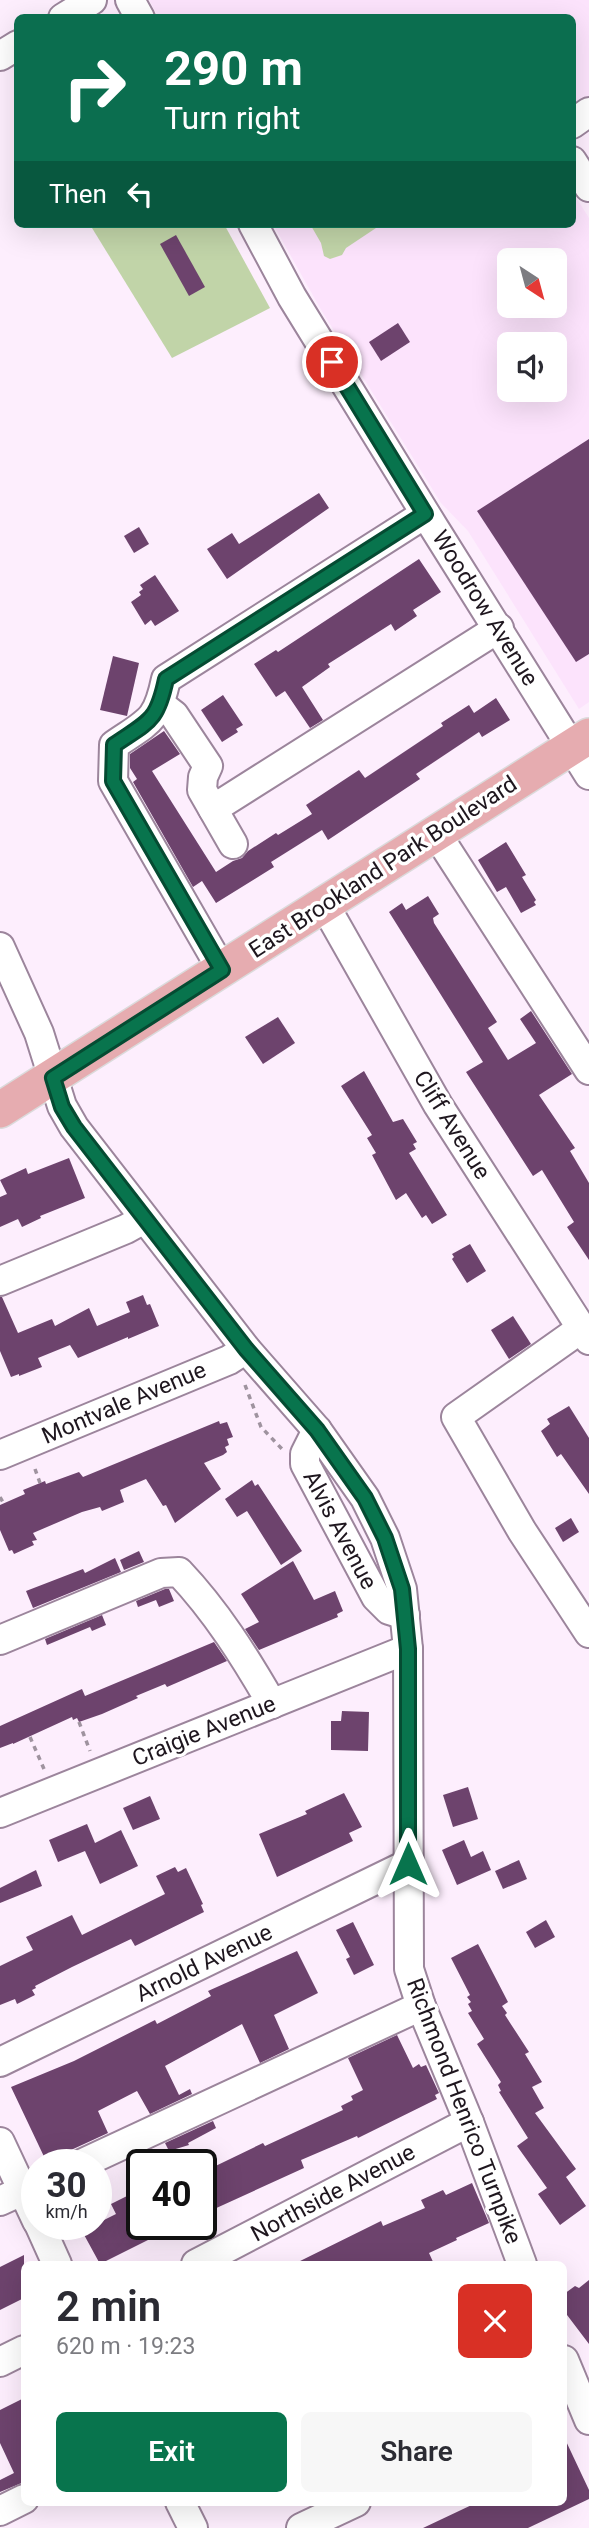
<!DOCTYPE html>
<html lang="en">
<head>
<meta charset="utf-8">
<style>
	body { margin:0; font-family:Roboto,sans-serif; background:#f7f7f7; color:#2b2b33; height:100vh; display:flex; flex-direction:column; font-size:26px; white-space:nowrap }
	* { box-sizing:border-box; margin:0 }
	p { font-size:23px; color:#7c7c81 }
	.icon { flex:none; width:38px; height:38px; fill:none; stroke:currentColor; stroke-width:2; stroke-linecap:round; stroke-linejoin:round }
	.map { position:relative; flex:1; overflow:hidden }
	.panel { position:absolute; left:21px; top:2261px; width:546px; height:245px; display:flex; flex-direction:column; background:#fff; border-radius:10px; box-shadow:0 7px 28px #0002 }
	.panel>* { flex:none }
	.banner { position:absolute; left:14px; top:14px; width:562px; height:214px; border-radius:10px; box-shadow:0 7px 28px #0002; background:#0b6e4f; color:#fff; overflow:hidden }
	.needle { width:46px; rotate:144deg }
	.tools { position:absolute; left:497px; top:248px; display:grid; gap:14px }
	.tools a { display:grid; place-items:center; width:70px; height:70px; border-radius:10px; background:#fff; box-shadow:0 7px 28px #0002; font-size:35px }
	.speed { position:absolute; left:21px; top:2149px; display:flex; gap:14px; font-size:35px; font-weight:700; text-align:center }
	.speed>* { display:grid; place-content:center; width:91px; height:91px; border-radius:50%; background:#fff; box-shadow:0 7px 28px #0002; line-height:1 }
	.speed small { font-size:18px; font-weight:400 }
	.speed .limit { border:4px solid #111; border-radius:10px; background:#fff; color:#111 }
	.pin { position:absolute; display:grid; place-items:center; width:60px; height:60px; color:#fff; margin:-30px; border:4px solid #fff; border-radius:50%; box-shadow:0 2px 7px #0007 }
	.me { position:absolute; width:77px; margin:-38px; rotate:0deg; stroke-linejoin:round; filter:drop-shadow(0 0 5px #0008) }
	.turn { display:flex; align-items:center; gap:24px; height:147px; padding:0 35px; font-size:32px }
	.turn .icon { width:91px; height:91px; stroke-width:2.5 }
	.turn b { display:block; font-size:49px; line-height:60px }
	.then { display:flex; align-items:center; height:66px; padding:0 35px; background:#0003; gap:14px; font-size:26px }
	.round { display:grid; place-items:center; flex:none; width:74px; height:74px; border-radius:10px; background:#f7f7f7 }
	.head { display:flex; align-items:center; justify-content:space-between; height:119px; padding:0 35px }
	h1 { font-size:42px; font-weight:600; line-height:52px }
	.button { display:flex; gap:14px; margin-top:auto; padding:14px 35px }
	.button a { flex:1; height:80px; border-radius:10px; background:#08744d; color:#fff; font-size:28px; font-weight:600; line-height:80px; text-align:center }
	.button a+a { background:#f7f7f7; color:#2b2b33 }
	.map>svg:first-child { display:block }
</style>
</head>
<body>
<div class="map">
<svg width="589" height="2528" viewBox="0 0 589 2528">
	<rect width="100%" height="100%" fill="#fdeefd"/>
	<g fill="#fce3fc" fill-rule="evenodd">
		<path d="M149,0H589V98L572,109V18H159Z"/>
		<path d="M572,191L589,218V702L579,709L468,531L441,503L320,308L273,224H572ZM509,261H555V306H509ZM509,345H555V390H509Z"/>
	</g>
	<g fill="#c1d4a8">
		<path d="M100,224H224L270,308L172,358L92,228Z"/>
		<path d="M310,224H382L346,248L342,255L330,259L324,256L321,243Z"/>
	</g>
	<g fill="#6d436d">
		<path d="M176,235L205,287L189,296L160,244Z"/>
		<path d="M398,323L410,342L381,361L369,342Z"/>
		<path d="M589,439V654L576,662L477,511Z"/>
		<path d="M319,493L329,508L227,579L207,549L232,533L239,544Z"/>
		<path d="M139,527L149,544L134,553L124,536Z"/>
		<path d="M419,559L441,592L413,610L417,616L395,631L391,624L328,664L330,667L302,687L323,720L310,728L285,691L276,697L254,664L276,650L278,652Z"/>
		<path d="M155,575L179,611L155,626L151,620L145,625L131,602L141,595L139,592L143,589L140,585Z"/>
		<path d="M113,656L139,663L127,716L100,710Z"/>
		<path d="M223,695L243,725L236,729L238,732L222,742L201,710Z"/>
		<path d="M496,698L510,720L482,737L479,732L416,774L420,779L328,840L322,830L271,862L274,867L216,903L202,881L193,887L133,782L137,779L130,768V754L164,731L180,754L152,771L216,872L233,861L242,858L248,851L276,833L278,835L312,814L306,805L359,770L365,778L443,726L441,723L469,705L474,713Z"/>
		<path d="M506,842L526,875L522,877L536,900L534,902L536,905L521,913L506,887L497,892L478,860Z"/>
		<path d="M428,896L439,914L433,918L434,923L497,1022L488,1028L508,1060L536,1043L520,1019L531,1011L572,1074L539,1095L575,1148L570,1151L589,1183V1260L567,1227L574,1222L542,1170L533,1176L466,1072L483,1062L389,912L402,903L406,910Z"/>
		<path d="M278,1017L295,1043L263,1064L245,1037Z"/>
		<path d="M364,1071L393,1122L403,1119L417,1142L413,1144L416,1149L409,1153L447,1215L432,1224L426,1215L422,1218L406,1193L396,1200L372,1155L376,1153L367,1138L372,1135L341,1086Z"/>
		<path d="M69,1158L85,1198L40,1216L41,1218L22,1227L18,1219L0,1227V1197L7,1194L0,1180L26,1168L28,1174Z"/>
		<path d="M470,1244L486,1271L467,1283L452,1259L454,1257L452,1254Z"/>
		<path d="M143,1295L147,1305L150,1304L159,1326L128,1339V1337L78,1358L70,1345L38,1358L42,1367L19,1376V1374L11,1377L0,1351V1297H2L18,1333L52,1319L55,1326L89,1308L97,1326L130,1312L126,1302Z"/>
		<path d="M513,1316L531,1344L509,1359L491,1330Z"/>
		<path d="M569,1406L589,1438V1494L561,1454L557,1457L541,1431L550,1424L547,1419Z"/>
		<path d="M219,1421L220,1424L227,1422L233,1437L227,1439L229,1445L225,1447L227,1452L223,1455L204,1463L221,1489L175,1523L166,1505L163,1506L146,1479L120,1490L124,1502L102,1511L100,1507L82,1512L33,1533L37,1540L32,1541L34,1545L14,1554L12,1550L9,1551L0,1530V1505L25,1494L23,1490L45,1481L46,1484L79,1472L83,1477Z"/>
		<path d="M252,1480L255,1486L258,1484L302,1551L281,1565L247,1511L237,1517L225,1499Z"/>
		<path d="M571,1518L579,1532L563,1542L555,1528Z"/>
		<path d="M139,1551L144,1562L124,1570L120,1560Z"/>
		<path d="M115,1558L121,1572L33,1608L26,1591L83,1569L85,1573Z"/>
		<path d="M293,1561L314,1600L335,1591L343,1611L337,1614L338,1617L259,1650L245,1629L259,1622L241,1594Z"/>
		<path d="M165,1589H169L174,1601L159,1607L156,1600L138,1607L136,1601Z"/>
		<path d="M102,1615L106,1625L92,1631L90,1627L47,1645L45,1639Z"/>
		<path d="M214,1642L227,1661L167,1687L165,1684L136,1696L138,1698L102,1714L79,1722L77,1718L73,1720L72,1717L13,1744V1743L0,1748V1726L82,1689L85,1696Z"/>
		<path d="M342,1711L369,1712L368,1751L331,1750V1721H341Z"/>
		<path d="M468,1787L478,1819L453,1827L443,1795Z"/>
		<path d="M344,1793L362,1827L349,1833L353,1841L277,1877L259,1834L307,1814L305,1811Z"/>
		<path d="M150,1796L160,1819L133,1830L123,1808Z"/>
		<path d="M87,1824L95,1843L121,1830L138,1866L100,1884L85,1851L58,1862L49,1840Z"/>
		<path d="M464,1840L471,1857L483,1851L491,1870L457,1885L442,1850Z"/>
		<path d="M519,1860L527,1879L503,1889L495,1871Z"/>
		<path d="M175,1867L178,1872L186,1868L203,1904L201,1905L204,1912L135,1946L131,1939L72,1967L35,1986L36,1988L32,1990L35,1995L17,2004L15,1999L0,2005V1966L33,1950L26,1937L72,1915L82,1935L165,1894L156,1876Z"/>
		<path d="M36,1870L42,1886L0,1903V1888Z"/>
		<path d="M546,1920L555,1937L535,1948L526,1932Z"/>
		<path d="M353,1922L374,1965L354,1975L346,1959L350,1957L336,1930Z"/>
		<path d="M478,1944L508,2002L502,2006L507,2013L505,2015L529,2052L525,2054L542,2082L532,2087L544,2108L535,2113L576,2169L566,2177L586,2206L560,2225L538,2194L547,2188L517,2146L528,2138L499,2092L501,2091L498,2085L501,2082L477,2044L484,2039L468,2013L472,2011L468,2004L471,2002L467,1997L470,1995L451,1958Z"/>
		<path d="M297,1951L318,1993L274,2015L289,2049L260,2063L242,2024L165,2066L179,2095L190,2089L192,2094L150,2114L137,2091L98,2111L108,2133L71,2150L65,2156L63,2165H48L11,2087L74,2061L155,2020L157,2024L211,1996L208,1991Z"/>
		<path d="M397,2035L413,2068L419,2064L421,2067L426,2065L439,2093L435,2095L437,2099L358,2138L357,2136L301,2160L304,2168L201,2215V2173L263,2143L265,2146L343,2110L341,2106L353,2100L351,2096L363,2090L348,2058Z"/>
		<path d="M213,2121L216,2128L188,2143L189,2145L169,2151L165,2143Z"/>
		<path d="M472,2183L489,2223L456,2238L457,2240L429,2253L434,2264H294L381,2221L383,2226L425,2208L421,2200L443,2190L446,2195Z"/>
		<path d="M133,2193L142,2210V2224H180L100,2264L82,2231L116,2214L111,2204Z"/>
		<path d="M24,2255V2298L0,2310V2267Z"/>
		<path d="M589,2280V2344L564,2311V2294L575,2286L579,2288Z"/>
		<path d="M24,2398V2482L0,2492V2480L14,2473L0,2443V2410Z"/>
		<path d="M564,2437L589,2490V2499L528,2528H423L478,2502H564Z"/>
	</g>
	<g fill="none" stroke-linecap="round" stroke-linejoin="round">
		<g stroke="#9c859c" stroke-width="32">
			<g id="minor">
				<path d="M130,0L140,18"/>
				<path d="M63,18L92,0"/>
				<path d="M0,56L18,45"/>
				<path d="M572,124L589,112"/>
				<path d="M572,161L589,187"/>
				<path d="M253,224L292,297L433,526L589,775"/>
				<path d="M161,705L174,715L208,766L203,777L202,790L233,844"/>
				<path d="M213,809L499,628"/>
				<path d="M436,833L589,1070"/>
				<path d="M324,904L438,1105L589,1340"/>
				<path d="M0,947L39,1033L62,1106L74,1127L246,1349L317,1430L365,1498L385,1538L402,1589L408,1649L409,1969L421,2006L469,2122L522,2264"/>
				<path d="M222,970L113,781L114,745C149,721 157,722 166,679L425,514"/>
				<path d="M0,1281L126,1229L144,1219"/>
				<path d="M582,1328L456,1417L522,1531L589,1633"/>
				<path d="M317,1430L305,1454V1464L376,1597L389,1610L405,1615"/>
				<path d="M0,1455L229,1360L246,1349"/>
				<path d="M0,1640L161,1573L179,1572C216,1611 245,1657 272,1704"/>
				<path d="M0,1813L408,1649"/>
				<path d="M0,2062L408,1864"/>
				<path d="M0,2142L37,2221"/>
				<path d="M79,2165L421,2006"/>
				<path d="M0,2201L37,2184"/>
				<path d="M39,2224L57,2264"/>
				<path d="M196,2264L469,2122"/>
				<path d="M564,2360L589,2420"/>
				<path d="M0,2362L24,2350"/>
				<path d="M180,2502L193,2528"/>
				<path d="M0,2511L24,2499"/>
				<path d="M301,2528L356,2502"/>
			</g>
		</g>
		<g stroke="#dbdadb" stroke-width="38">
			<path id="major" d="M0,1110L589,736"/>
		</g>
		<g stroke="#9f939f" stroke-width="3.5" stroke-dasharray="5 5" stroke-linecap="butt">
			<path d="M245,1385L261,1427L283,1450"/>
			<path d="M35,1469L40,1483"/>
			<path d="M0,1497L4,1504"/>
			<path d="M79,1722L90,1751"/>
			<path d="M30,1737L44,1769"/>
		</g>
		<use href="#minor" stroke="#fff" stroke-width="28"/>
		<use href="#major" stroke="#e6acb0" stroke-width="35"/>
	</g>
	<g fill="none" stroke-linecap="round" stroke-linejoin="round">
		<g stroke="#054b32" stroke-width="18">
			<path id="route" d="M332,362L425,514L166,679C157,722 149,721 114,745L113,781L222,970L53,1078L62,1107L74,1127L246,1349L317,1430L365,1498L385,1538L402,1589L408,1649V1864"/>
		</g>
		<use href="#route" stroke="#08744d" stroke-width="12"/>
	</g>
	<g text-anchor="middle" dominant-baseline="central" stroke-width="7" stroke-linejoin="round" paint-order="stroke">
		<g font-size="23" fill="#1e161e" stroke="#fff">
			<text transform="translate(485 608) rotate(58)">Woodrow Avenue</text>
			<text transform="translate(383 867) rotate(-33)">East Brookland Park Boulevard</text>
			<text transform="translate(452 1125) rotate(58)">Cliff Avenue</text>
			<text transform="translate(124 1403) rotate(-23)">Montvale Avenue</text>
			<text transform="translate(340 1530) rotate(62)">Alvis Avenue</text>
			<text transform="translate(204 1731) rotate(-22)">Craigie Avenue</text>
			<text transform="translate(204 1963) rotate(-26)">Arnold Avenue</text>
			<text transform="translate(464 2111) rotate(69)">Richmond Henrico Turnpike</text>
			<text transform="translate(333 2193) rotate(-28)">Northside Avenue</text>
		</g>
	</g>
</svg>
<div class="tools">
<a><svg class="needle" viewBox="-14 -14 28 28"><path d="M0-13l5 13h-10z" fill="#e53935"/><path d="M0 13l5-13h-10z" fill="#7c7c81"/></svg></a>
<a><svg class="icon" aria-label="sound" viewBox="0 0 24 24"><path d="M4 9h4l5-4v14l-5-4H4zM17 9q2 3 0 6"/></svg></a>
</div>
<div class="speed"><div>30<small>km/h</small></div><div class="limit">40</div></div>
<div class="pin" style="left:332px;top:362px;background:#d93025"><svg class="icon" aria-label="arrive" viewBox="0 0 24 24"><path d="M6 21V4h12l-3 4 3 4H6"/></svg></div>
<svg class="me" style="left:408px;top:1864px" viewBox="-20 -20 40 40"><path d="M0-17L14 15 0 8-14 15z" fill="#08744d" stroke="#fff" stroke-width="4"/></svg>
<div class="banner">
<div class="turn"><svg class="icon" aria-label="right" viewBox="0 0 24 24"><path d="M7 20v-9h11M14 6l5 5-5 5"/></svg><div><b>290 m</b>Turn right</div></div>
<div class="then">Then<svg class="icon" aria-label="left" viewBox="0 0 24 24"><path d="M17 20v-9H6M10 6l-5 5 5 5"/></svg></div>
</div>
<section class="panel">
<div class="head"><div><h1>2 min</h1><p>620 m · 19:23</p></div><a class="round" style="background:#d93025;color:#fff"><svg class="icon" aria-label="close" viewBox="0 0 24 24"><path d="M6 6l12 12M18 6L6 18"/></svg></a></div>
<div class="button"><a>Exit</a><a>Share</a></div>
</section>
</div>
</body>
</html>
